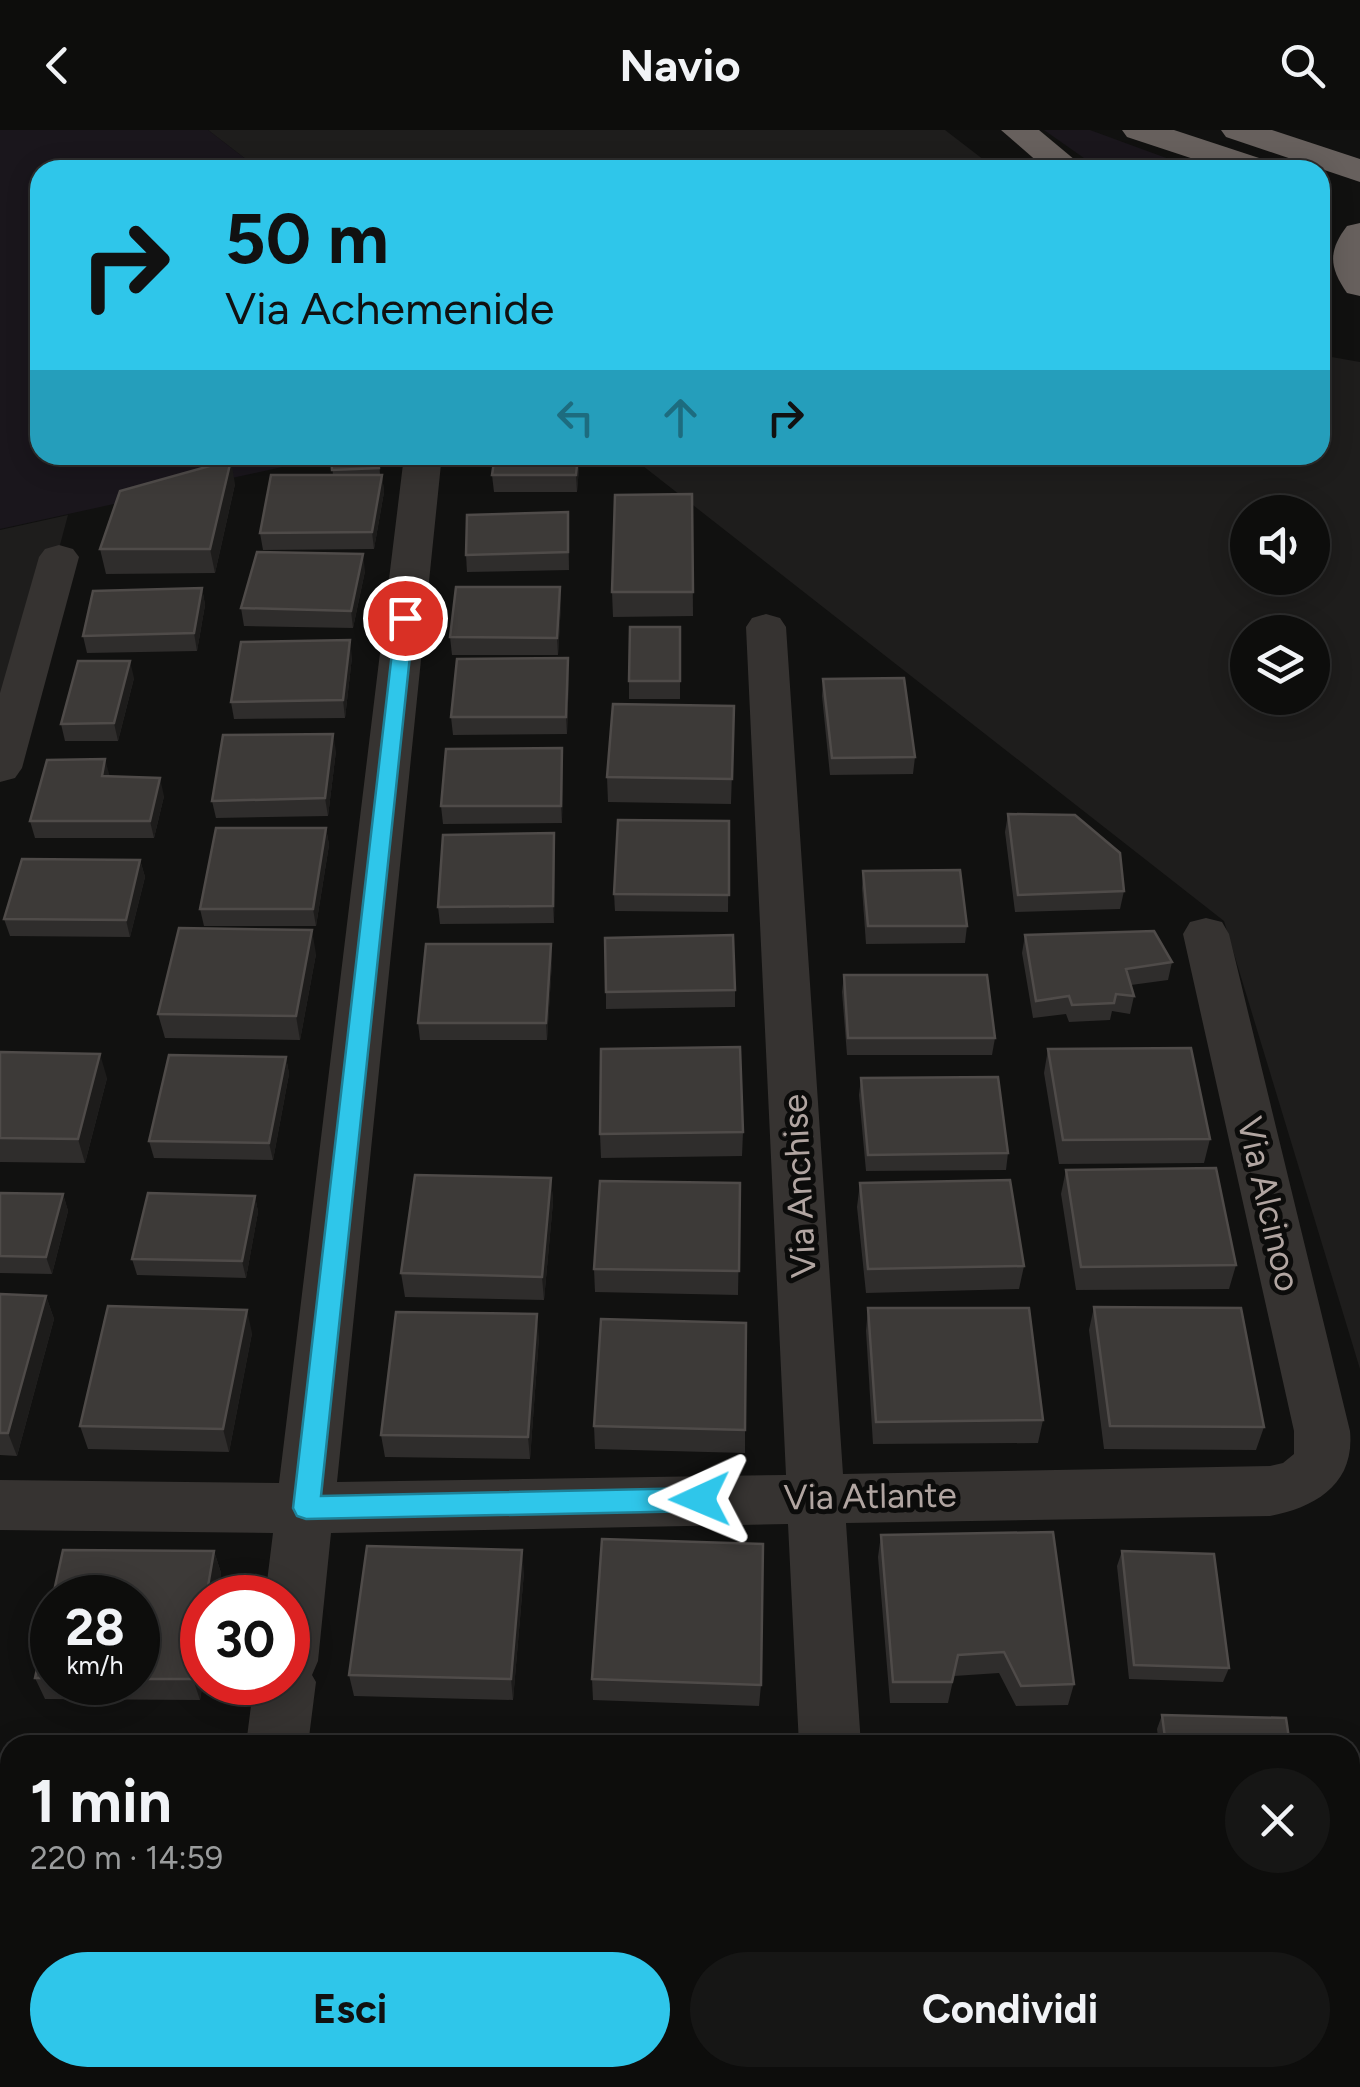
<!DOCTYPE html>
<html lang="it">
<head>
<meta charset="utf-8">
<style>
	body { margin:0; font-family:Figtree,sans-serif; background:#161615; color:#f1f3f6; height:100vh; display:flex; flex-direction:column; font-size:38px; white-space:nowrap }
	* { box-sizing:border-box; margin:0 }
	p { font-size:32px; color:#9a9c9d }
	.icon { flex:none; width:55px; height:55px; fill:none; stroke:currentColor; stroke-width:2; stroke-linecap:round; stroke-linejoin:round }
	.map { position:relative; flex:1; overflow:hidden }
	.panel { position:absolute; left:0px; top:1605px; width:1360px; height:352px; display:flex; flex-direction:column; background:#0d0d0c; border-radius:30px 30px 0 0; box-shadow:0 5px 25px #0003,0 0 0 2px #2d2d2d }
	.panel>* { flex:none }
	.top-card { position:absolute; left:30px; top:30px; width:1300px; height:305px; border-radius:30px; box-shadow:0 5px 25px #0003,0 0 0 2px #2d2d2d; background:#2fc6ea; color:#111; overflow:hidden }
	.fabs { position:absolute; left:1230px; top:365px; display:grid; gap:20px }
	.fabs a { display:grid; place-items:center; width:100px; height:100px; border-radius:50%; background:#0d0d0c; box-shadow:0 5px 25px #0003,0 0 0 2px #2d2d2d; font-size:50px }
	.speed { position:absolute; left:30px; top:1445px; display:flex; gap:20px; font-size:50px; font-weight:700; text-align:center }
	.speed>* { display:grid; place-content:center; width:130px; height:130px; border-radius:50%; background:#0d0d0c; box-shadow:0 5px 25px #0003,0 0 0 2px #2d2d2d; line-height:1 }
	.speed small { font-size:25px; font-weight:400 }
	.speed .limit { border:15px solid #d22; background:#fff; color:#111 }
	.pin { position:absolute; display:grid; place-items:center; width:85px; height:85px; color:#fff; margin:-42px; border:5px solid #fff; border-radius:50%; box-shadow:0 2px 10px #0007 }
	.me { position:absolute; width:110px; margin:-55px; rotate:269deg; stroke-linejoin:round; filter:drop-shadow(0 0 8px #0008) }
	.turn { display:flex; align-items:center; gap:35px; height:210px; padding:0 30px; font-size:45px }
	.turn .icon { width:130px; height:130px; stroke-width:2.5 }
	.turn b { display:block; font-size:70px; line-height:85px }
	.lanes { display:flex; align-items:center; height:95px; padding:0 30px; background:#0003; justify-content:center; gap:50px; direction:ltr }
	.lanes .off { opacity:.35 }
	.round { display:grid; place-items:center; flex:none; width:105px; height:105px; border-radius:52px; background:#161615 }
	.summary { display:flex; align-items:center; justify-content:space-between; height:170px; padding:0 30px }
	h1 { font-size:60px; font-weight:700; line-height:75px }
	.primary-button { display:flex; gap:20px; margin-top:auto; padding:20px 30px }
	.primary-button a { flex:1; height:115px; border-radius:60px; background:#2fc6ea; color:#111; font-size:40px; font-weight:700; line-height:115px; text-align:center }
	.primary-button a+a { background:#161615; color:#f1f3f6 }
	header { display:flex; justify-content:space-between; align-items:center; height:130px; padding:0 30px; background:#0d0d0c; font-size:45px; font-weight:700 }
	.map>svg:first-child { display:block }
</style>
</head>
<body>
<header><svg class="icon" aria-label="back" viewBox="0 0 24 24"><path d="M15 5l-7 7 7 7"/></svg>Navio<svg class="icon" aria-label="search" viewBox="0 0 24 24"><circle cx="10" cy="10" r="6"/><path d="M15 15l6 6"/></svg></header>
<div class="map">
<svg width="1360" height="1957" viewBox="0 0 1360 1957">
	<rect width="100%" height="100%" fill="#111110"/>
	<g fill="#1e1d1c" fill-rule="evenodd">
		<path d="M208,0H945L997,40H260Z"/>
		<path d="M1320,225L1360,232V1239L1224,791L629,325H1320ZM1248,382H1312V448H1248ZM1248,502H1312V568H1248Z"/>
		<path d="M68,385L9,605H0V400Z"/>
	</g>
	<g fill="#1a161c">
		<path d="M0,0H208L260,40H40V325H337L0,399Z"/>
		<path d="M1044,0H1090L1199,40H1101Z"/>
	</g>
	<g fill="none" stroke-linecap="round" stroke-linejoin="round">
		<g fill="#363331" fill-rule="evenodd">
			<path d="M413,325L435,326L441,334L337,1352L786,1345L746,497L752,488L766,484L780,488L786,497L843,1344L1270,1336L1283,1333L1294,1324V1301L1183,804L1190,792L1206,788L1222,792L1229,804L1350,1301C1355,1354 1316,1377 1270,1386L846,1393L861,1615H799L788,1394L331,1403L318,1531L312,1545L316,1552L308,1615H246L254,1552H288V1468H265L273,1403L0,1400V1350L279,1353L403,334Z"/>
			<path d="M59,415L73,419L79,427L22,638L15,648L0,652V563L39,427L45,419Z"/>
			<path d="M202,1948H270L269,1957H201Z"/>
			<path d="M811,1948H879L880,1957H812Z"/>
		</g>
		<g fill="#67605d" fill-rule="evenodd">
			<path d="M1001,0H1039L1087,40H1047Z"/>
			<path d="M1122,0H1174L1274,33L1280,40H1227L1127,7Z"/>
			<path d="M1221,0H1272L1360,29V52L1226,7Z"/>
			<path d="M1360,93V166L1347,163C1329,137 1328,121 1347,96Z"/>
		</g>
	</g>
	<g fill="#2f2d2c" fill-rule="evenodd">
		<path d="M331,325H379L380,345H382L384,362L374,419L263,420L260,403L333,345Z"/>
		<path d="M580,325L577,362H494L492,345Z"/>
		<path d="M235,354L215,443L106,444L100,419Z"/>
		<path d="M692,364L693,486L613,487L612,462Z"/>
		<path d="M568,382L569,440L467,442L466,425Z"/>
		<path d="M365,441L353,498L244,496L241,478Z"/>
		<path d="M560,457L561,474L558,525H452L450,507Z"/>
		<path d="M202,458L205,475L197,521L87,523L83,506Z"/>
		<path d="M680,497V569H629V551Z"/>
		<path d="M352,527L345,588L234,589L231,572Z"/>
		<path d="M569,545L567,604L453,605L451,587Z"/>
		<path d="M134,548L118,611H65L61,594Z"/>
		<path d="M823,549L915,627L913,644L830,645L822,566Z"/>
		<path d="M734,576L731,674L608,672L607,647Z"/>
		<path d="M336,621L328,686L216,688L212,671Z"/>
		<path d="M563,635L562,693L443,694L441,676Z"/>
		<path d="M110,647L164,666L154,708H35L30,691Z"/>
		<path d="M1008,684L1124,761L1120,779L1015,782L1005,702Z"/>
		<path d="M729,691L728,782L615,781L614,764Z"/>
		<path d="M326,698L329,715L316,796H204L200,779Z"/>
		<path d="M555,720L554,793L440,794L438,777Z"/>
		<path d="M140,730L145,747L130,807L10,806L4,789Z"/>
		<path d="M863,741L967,796L965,813L866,814L862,758Z"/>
		<path d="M1025,805L1172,832L1168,850L1131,855L1134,866L1130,884L1112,881L1110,890L1069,892L1066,884L1033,888L1022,823Z"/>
		<path d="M551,814L552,831L547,910H420L418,893Z"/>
		<path d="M316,824L300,910L165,908L158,884Z"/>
		<path d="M844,845L995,908L992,925H847L842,862Z"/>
		<path d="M735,860V877L606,879V862Z"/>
		<path d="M1048,919L1210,1009L1204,1033L1059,1034L1044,943Z"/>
		<path d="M0,922L107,948L85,1033L0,1032Z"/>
		<path d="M286,927L289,944L273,1030L154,1028L149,1011Z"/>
		<path d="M861,948L1008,1023L1006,1040L866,1041L859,965Z"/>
		<path d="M743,1002L742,1026L601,1028L600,1004Z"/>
		<path d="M1066,1040L1236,1135L1229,1159L1076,1160L1061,1064Z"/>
		<path d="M551,1048L553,1072L544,1170L405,1167L401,1143Z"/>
		<path d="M740,1053L738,1165L595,1162L594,1139Z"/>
		<path d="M860,1053L1024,1136L1019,1159L866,1163L857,1077Z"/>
		<path d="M0,1063L63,1064L68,1081L52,1144L0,1143Z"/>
		<path d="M255,1066L258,1082L246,1148L137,1145L132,1129Z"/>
		<path d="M0,1164L46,1166L54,1189L17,1326L0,1325Z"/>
		<path d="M1094,1177L1264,1297L1256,1320L1104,1319L1089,1200Z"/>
		<path d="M868,1178L1043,1290L1038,1313L873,1314L866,1201Z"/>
		<path d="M252,1203L229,1322L88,1319L80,1296Z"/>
		<path d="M539,1207L530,1329L385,1327L381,1305Z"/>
		<path d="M594,1296L745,1300V1323L595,1319Z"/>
		<path d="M881,1405L1074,1554L1068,1575L1016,1576L999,1543L954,1546L948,1573H890L878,1427Z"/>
		<path d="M63,1420L214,1421L221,1443L217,1468H202L203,1552L200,1570L45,1569L35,1548ZM52,1468H138V1552H52Z"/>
		<path d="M1122,1421L1229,1538L1223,1552L1129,1549L1117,1436Z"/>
		<path d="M524,1442L513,1570L354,1566L349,1545Z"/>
		<path d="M592,1549L761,1555L759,1576L593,1570Z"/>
		<path d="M1162,1585L1290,1615H1159L1157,1599Z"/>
		<path d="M1359,1895L1360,1957H1258L1264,1948Z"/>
		<path d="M905,1948H1031L1032,1957H906Z"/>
	</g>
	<g fill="#1d1c1b">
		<path d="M578,325H580L577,362L576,345Z"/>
		<path d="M231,330L235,354L215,443L210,419Z"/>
		<path d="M382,345L384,362L374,419L372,402Z"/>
		<path d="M363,424L365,441L353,498L351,481Z"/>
		<path d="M560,457L561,474L558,525L557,508Z"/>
		<path d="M202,458L205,475L197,521L194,503Z"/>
		<path d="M350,510L352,527L345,588L343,570Z"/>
		<path d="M568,528L569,545L567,604L566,587Z"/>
		<path d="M130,531L134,548L118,611L114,593Z"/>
		<path d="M333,604L336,621L328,686L325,668Z"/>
		<path d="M562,618L563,635L562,693L561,676Z"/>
		<path d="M105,629L110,647L102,646Z"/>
		<path d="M160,648L164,666L154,708L150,691Z"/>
		<path d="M326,698L329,715L316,796L313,779Z"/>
		<path d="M554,703L555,720L554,793L553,776Z"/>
		<path d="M140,730L145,747L130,807L126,790Z"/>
		<path d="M312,800L316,824L300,910L296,886Z"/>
		<path d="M551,814L552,831L547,910L546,893Z"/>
		<path d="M100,924L107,948L85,1033L78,1009Z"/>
		<path d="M286,927L289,944L273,1030L269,1013Z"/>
		<path d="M551,1048L553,1072L544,1170L542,1147Z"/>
		<path d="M63,1064L68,1081L52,1144L46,1127Z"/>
		<path d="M255,1066L258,1082L246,1148L242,1131Z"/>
		<path d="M46,1166L54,1189L17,1326L8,1303Z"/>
		<path d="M247,1180L252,1203L229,1322L223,1299Z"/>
		<path d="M537,1184L539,1207L530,1329L528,1307Z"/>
		<path d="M522,1420L524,1442L513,1570L511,1549Z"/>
		<path d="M214,1421L221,1443L217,1468H206Z"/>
		<path d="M202,1491L203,1552L200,1570L193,1549Z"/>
		<path d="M127,1948H139L137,1957H125Z"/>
		<path d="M508,1948H512L511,1957H507Z"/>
	</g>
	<g fill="#3d3a38" stroke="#4f4b49" stroke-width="2.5">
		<path d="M331,325H378L379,338L332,340Z"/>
		<path d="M495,325H578L576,345H492Z"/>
		<path d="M231,330L210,419H100L120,361Z"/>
		<path d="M271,345H382L372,402L260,403Z"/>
		<path d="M692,364L693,462H612L615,365Z"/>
		<path d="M568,382V422L466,425L467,385Z"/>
		<path d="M257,422L363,424L351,481L241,478Z"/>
		<path d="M456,457H560L557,508L450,507Z"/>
		<path d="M202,458L194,503L83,506L93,461Z"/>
		<path d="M630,497H680V551H629Z"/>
		<path d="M350,510L343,570L231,572L241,512Z"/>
		<path d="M568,528L566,587H451L457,529Z"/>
		<path d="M78,531H130L114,593L61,594Z"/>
		<path d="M904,548L915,627L832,628L823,549Z"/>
		<path d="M613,574L734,576L732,649L607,647Z"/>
		<path d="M333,604L325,668L212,671L223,605Z"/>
		<path d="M562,618L561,676H441L446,619Z"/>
		<path d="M105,629L102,646L160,648L150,691H30L47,630Z"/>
		<path d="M1008,684L1075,685L1120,723L1124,761L1018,765Z"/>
		<path d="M618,690L729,691V765L614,764Z"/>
		<path d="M216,698H326L313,779H200Z"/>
		<path d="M554,703L553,776L438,777L443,705Z"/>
		<path d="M22,729L140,730L126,790L4,789Z"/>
		<path d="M960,740L967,796H868L863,741Z"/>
		<path d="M179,798L312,800L296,886L158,884Z"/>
		<path d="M1154,801L1172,832L1126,839L1134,866L1116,864L1114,873L1072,875L1069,866L1036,871L1025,805Z"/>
		<path d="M733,805L735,860L606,862L605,808Z"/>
		<path d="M426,814H551L546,893H418Z"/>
		<path d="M844,845H987L995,908H848Z"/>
		<path d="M740,917L743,1002L600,1004L601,919Z"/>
		<path d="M1191,918L1210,1009L1063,1010L1048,919Z"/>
		<path d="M0,922L100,924L78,1009L0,1008Z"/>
		<path d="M169,925L286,927L269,1013L149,1011Z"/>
		<path d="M998,947L1008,1023L868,1025L861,948Z"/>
		<path d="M1216,1038L1236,1135L1081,1137L1066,1040Z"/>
		<path d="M415,1045L551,1048L542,1147L401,1143Z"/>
		<path d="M1010,1050L1024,1136L868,1139L860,1053Z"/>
		<path d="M600,1051L740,1053L739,1141L594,1139Z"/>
		<path d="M0,1063L63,1064L46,1127L0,1126Z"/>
		<path d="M148,1063L255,1066L242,1131L132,1129Z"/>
		<path d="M0,1164L46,1166L8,1303H0Z"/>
		<path d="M108,1176L247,1180L223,1299L80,1296Z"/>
		<path d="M1094,1177L1241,1178L1264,1297L1110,1296Z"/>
		<path d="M868,1178H1029L1043,1290L876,1292Z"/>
		<path d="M396,1182L537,1184L528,1307L381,1305Z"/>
		<path d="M601,1189L746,1193L745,1300L594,1296Z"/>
		<path d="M1053,1402L1074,1554L1021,1556L1004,1522L958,1525L952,1552H893L881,1405Z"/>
		<path d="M602,1409L763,1414L761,1555L592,1549Z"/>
		<path d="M367,1416L522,1420L511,1549L349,1545Z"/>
		<path d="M63,1420L214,1421L206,1468H202V1491L193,1549H138V1468H52V1548H35Z"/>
		<path d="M1122,1421L1214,1424L1229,1538L1134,1535Z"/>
		<path d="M1162,1585L1286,1588L1290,1615H1166Z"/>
		<path d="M1350,1822L1360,1840V1957H1269L1264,1948H1350Z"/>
		<path d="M0,1839L10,1840V1948H127L125,1957H0Z"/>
		<path d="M292,1948H508L507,1957H291Z"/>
		<rect x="566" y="1948" width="217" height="9"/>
		<path d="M910,1948H1031L1032,1957H910Z"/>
	</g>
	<path fill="#2fc6ea" stroke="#1f8198" stroke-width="2.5" d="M405,483L414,488L321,1366L700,1358L709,1361L713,1369L709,1377L700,1381L306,1389L297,1386L293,1378L396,488Z"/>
	<g text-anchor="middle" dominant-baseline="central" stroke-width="10" stroke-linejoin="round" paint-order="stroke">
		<g font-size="35" fill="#b1a5a1" stroke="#0c0c0b">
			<text transform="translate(799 1056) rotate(-93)">Via Anchise</text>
			<text transform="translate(1269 1074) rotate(77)">Via Alcinoo</text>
			<text transform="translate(870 1366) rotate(-1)">Via Atlante</text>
		</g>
	</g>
</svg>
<div class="fabs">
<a><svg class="icon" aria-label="sound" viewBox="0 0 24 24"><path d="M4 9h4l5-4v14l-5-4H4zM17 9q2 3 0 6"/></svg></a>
<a><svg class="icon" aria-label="layers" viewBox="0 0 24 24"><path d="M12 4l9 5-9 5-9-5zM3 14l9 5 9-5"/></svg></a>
</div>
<div class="speed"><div>28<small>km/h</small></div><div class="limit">30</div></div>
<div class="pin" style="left:405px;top:488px;background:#d93025"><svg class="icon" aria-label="arrive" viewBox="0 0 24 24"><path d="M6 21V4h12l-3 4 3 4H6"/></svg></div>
<svg class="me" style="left:700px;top:1369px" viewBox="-20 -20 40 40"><path d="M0-17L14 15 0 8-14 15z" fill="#2fc6ea" stroke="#fff" stroke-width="4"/></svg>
<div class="top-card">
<div class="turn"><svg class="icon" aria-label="right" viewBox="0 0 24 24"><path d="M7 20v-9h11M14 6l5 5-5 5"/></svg><div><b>50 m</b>Via Achemenide</div></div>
<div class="lanes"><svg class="icon off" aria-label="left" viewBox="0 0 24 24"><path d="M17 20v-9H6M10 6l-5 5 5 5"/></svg><svg class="icon off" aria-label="ahead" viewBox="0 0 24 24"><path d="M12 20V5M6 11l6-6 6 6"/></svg><svg class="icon" aria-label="right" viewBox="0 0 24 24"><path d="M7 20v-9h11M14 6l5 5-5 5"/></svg></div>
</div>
<section class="panel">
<div class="summary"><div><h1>1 min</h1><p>220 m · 14:59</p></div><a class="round"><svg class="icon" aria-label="close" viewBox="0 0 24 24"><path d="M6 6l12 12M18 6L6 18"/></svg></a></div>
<div class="primary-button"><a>Esci</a><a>Condividi</a></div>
</section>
</div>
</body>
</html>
